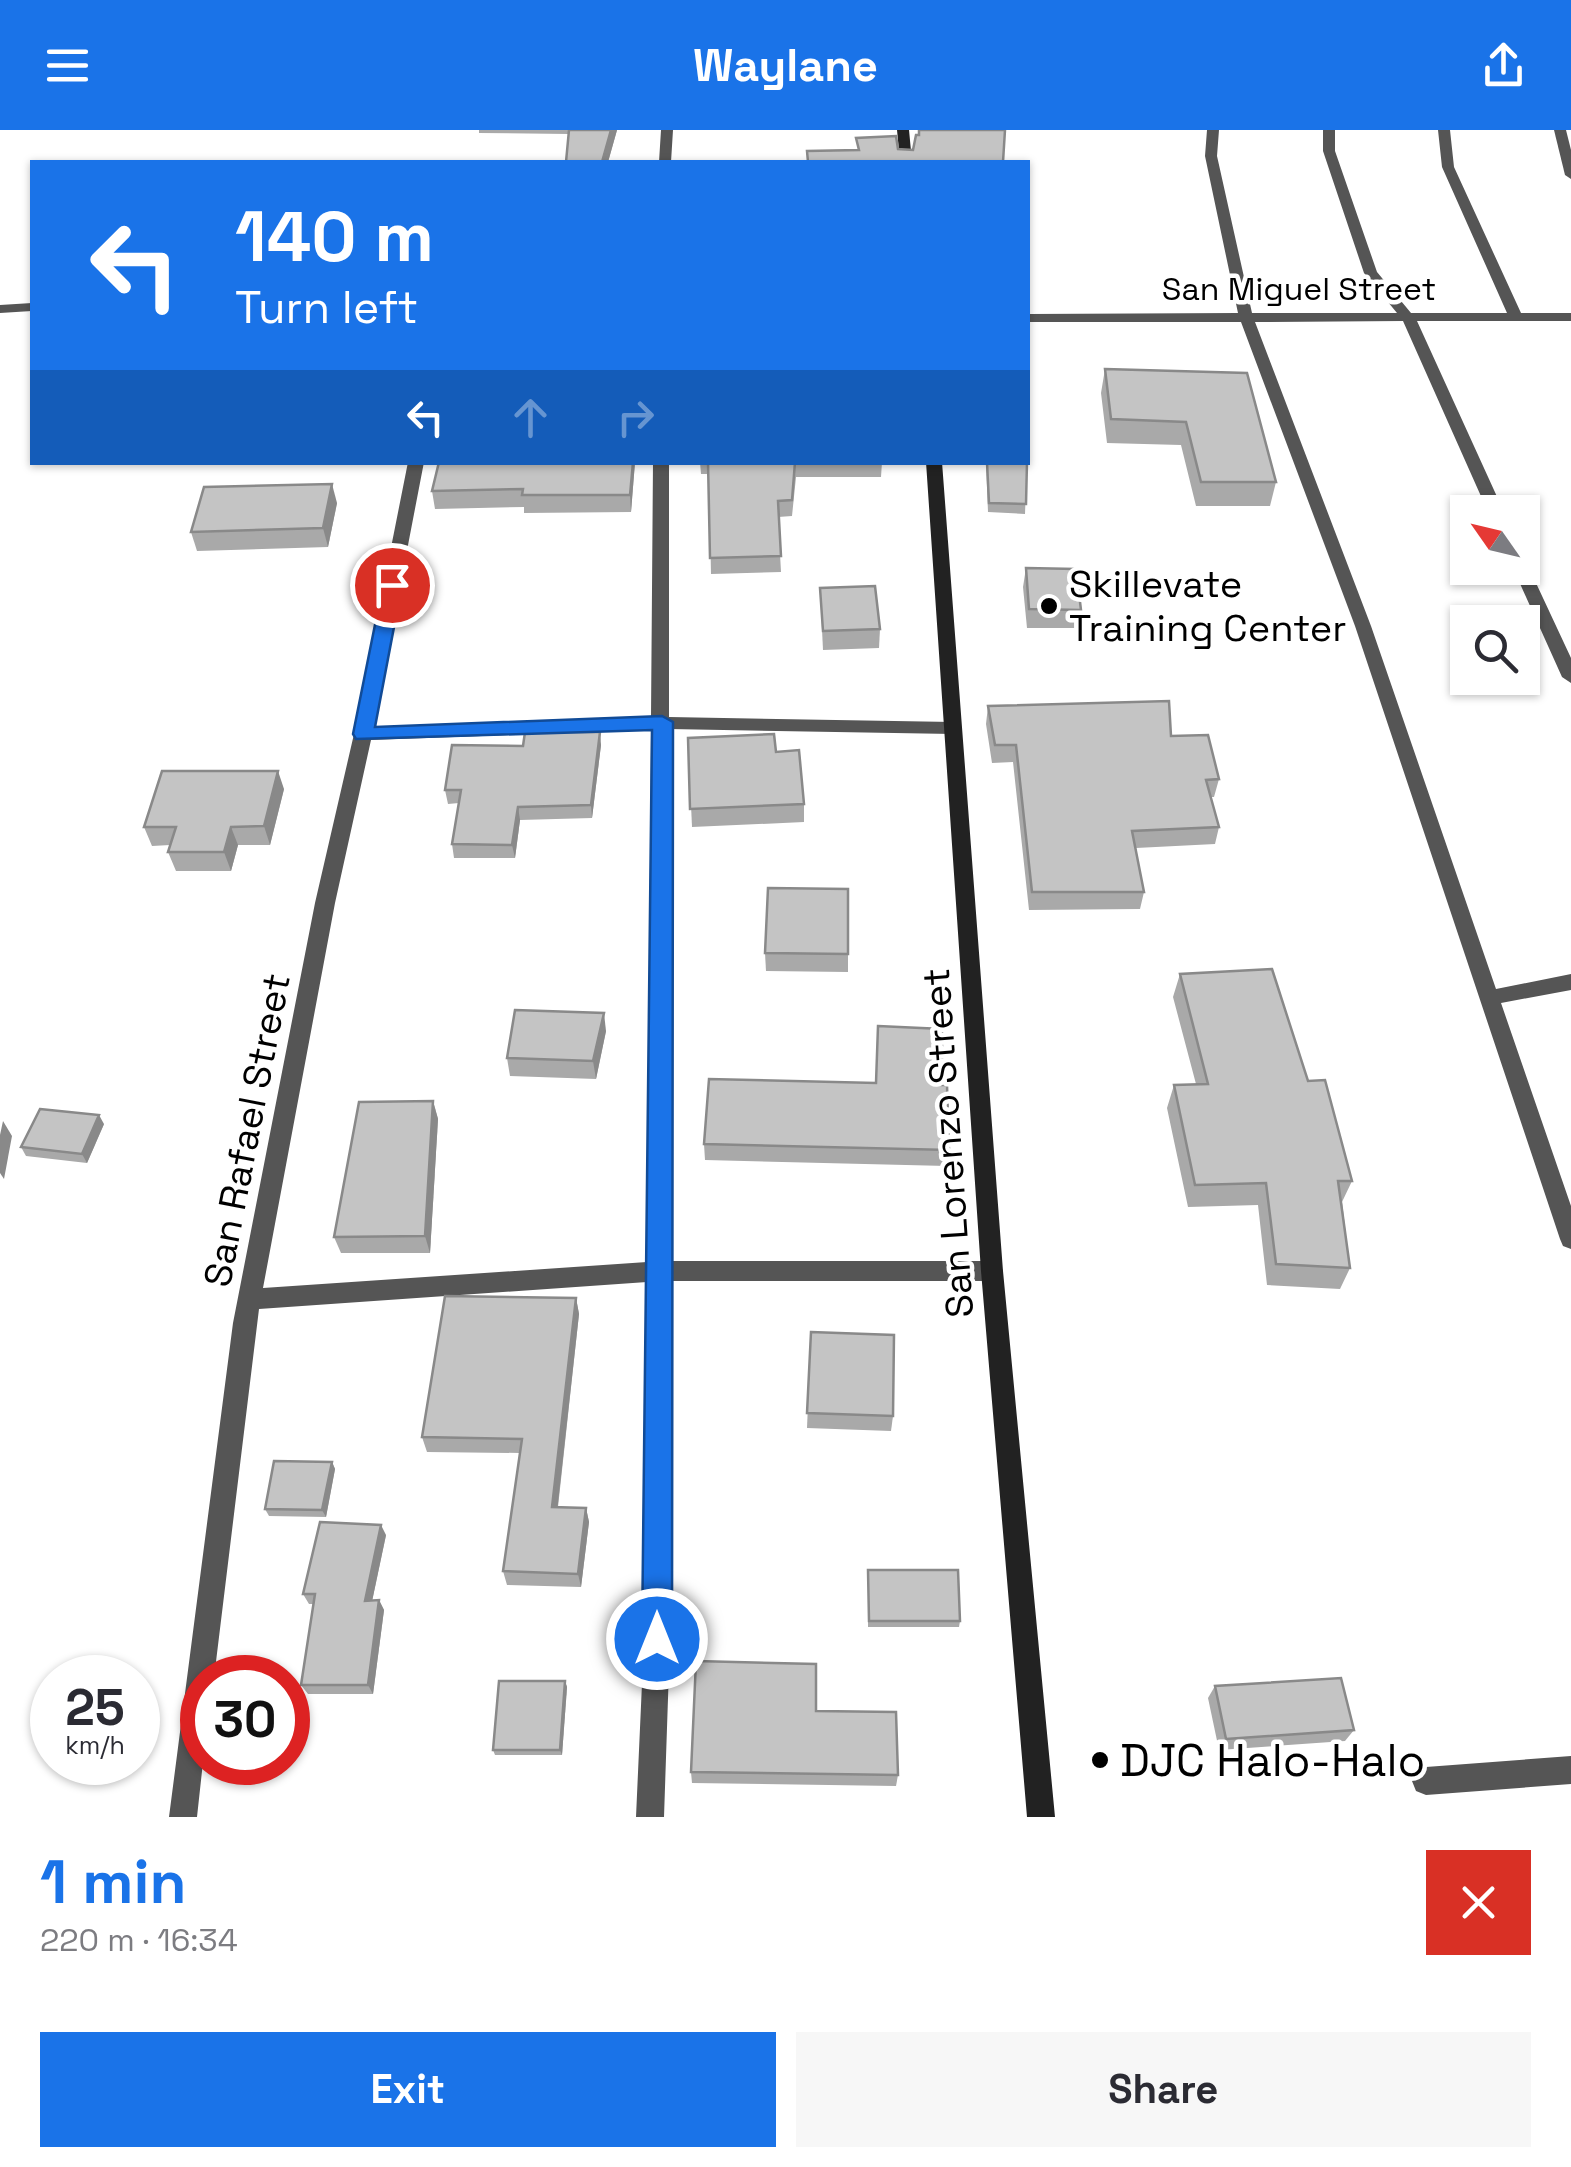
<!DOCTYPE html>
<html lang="en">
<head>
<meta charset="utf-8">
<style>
	body { margin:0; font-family:"Space Grotesk",sans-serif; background:#f7f7f7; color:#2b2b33; height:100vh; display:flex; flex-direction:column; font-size:38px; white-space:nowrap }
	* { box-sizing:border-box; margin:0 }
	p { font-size:32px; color:#7c7c81 }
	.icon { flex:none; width:55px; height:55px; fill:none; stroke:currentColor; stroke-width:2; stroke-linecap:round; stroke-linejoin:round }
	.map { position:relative; height:1687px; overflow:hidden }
	.panel { display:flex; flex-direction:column; background:#fff; flex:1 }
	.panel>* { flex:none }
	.hud { position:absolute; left:30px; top:30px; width:1000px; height:305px; border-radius:0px; box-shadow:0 2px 8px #0004; background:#1a73e8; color:#fff; overflow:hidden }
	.needle { width:65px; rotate:304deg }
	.controls { position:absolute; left:1450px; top:365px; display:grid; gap:20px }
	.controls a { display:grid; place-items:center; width:90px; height:90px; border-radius:0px; background:#fff; box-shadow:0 2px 8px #0004; font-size:50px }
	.speed { position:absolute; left:30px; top:1525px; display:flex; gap:20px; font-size:50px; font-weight:700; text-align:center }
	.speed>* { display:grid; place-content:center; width:130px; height:130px; border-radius:50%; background:#fff; box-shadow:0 2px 8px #0004; line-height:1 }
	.speed small { font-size:25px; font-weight:400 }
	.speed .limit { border:15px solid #d22; background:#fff; color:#111 }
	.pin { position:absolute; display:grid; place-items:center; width:85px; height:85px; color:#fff; margin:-42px; border:5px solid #fff; border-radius:50%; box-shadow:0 2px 10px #0007 }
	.me { position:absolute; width:110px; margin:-55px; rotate:0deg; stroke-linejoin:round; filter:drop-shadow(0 0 8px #0008) }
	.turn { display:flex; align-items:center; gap:35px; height:210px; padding:0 40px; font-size:45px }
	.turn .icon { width:130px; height:130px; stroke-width:2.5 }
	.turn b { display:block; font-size:70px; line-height:85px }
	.lanes { display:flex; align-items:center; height:95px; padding:0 40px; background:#0003; justify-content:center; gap:50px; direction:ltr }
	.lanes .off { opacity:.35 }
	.round { display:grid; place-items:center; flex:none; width:105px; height:105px; border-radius:0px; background:#f7f7f7 }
	.headline { display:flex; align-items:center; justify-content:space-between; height:170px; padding:0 40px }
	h1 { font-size:60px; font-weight:800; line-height:75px; color:#1a73e8 }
	.button { display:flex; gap:20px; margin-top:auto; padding:20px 40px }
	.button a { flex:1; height:115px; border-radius:0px; background:#1a73e8; color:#fff; font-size:40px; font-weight:800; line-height:115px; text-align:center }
	.button a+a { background:#f7f7f7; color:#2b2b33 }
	header { display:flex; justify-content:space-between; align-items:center; height:130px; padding:0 40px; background:#1a73e8; color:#fff; font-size:45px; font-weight:800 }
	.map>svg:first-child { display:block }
</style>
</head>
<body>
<header><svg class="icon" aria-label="menu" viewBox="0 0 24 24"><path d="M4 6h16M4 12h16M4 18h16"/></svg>Waylane<svg class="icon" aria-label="share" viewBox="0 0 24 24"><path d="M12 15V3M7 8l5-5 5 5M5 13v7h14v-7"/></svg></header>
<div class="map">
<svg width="1571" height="1687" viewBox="0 0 1571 1687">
	<rect width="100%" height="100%" fill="#fff"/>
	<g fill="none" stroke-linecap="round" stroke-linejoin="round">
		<g fill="#555" fill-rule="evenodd">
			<path d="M661,0H673L671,32H659Z"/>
			<path d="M1207,0H1219L1217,26L1252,183H1397L1364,143L1323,21V0H1335V21L1377,142L1411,183H1507L1442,37L1438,0H1450L1454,37L1521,183H1571V191H1417L1504,382H1488L1403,191L1255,192L1371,496L1496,859L1571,844V860L1501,873L1571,1076V1119L1563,1116L1560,1109L1355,496L1241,192H1028V184L1238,183L1205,26Z"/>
			<path d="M1554,0H1566L1571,20V49L1565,45Z"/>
			<path d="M32,173V181L0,183V175Z"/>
			<path d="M408,332H424L373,597L651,587L653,332H669V587L953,592L962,598L953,604L669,599L670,1131H992L1000,1134L1003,1141L1000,1148L992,1151H670V1509L664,1687H636L644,1509L647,1152L259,1179L214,1548H202L203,1632L197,1687H169L233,1193L315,773L354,604ZM651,600L647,1132L263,1158L335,773L371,610Z"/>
			<path d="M1522,433L1529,438L1571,528V553L1562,547L1513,438H1522Z"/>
			<path d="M1571,1626V1654L1426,1665L1416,1661L1412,1651L1416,1641L1426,1637Z"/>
		</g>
		<g fill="#222" fill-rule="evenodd">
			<path d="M897,0H909L912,32H900Z"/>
			<path d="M926,332H942L1003,1141L1055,1687H1027L981,1141Z"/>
		</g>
	</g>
	<g fill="#a9a9a9">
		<path d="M479,0H617L608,32H566L569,4L479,3Z"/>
		<path d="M1105,239L1247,243L1276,352L1270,376H1196L1181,315L1107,313L1101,263Z"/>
		<path d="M635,332L631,382L524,383V377L435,379L432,361Z"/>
		<path d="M700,332H882L881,347H796L792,386L778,387L781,442L711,444L709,344H701Z"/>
		<path d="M986,332H1027L1025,384L988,382Z"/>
		<path d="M337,373L328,417L197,421L191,402Z"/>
		<path d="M1026,438L1081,480L1078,498H1027L1023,457Z"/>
		<path d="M820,458L880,499L879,518L823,520Z"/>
		<path d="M988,576L1171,606L1219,649L1214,667H1211L1219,697L1215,714L1136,718L1144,762L1140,779L1029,780L1013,632L992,633L986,594Z"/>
		<path d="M688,608L776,622L804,674V692L692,697Z"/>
		<path d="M601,615L592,688L520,690L515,728H454L452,714L459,673L448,674L445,660Z"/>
		<path d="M284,659L270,715H238L231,741H176L168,722L170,715L152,716L144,697Z"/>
		<path d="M765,823L848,824V842L766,841Z"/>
		<path d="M1180,844L1308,951L1352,1051L1342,1072L1350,1138L1340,1159L1267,1155L1258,1075L1188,1077L1167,978L1174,955L1196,954L1173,867Z"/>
		<path d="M606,901L596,949L510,946L507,928Z"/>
		<path d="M942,955L949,1020L947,1036L705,1030L704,1014Z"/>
		<path d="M433,971L438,989L430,1123H341L334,1107Z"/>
		<path d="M104,994L87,1033L26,1026L21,1017Z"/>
		<path d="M576,1168L579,1184L558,1377L586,1378L589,1392L581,1457L507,1455L503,1441L520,1323L427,1322L422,1307Z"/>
		<path d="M811,1202L893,1286L891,1301L807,1298Z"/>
		<path d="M332,1332L335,1339L326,1387L269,1386L265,1379Z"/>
		<path d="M386,1405L372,1471L379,1470L384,1480L373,1564H308L301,1555L313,1474H309L303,1464Z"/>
		<path d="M868,1440L960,1491L959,1497H868Z"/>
		<path d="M565,1551L567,1557L562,1625H495L493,1620Z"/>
		<path d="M1215,1556L1354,1600L1345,1611L1219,1620L1208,1568Z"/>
		<path d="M816,1581L898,1645L896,1656L692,1653L691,1642Z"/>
	</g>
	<g fill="#898989">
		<path d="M611,0H617L608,32H602Z"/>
		<path d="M633,332H635L631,382L630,365Z"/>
		<path d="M332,354L337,373L328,417L323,398Z"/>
		<path d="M600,602L601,615L592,688L591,675Z"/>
		<path d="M278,641L284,659L270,715L264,696Z"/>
		<path d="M518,677L520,690L515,728L512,715Z"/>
		<path d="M231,697L238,715L231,741L224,722Z"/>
		<path d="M604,883L606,901L596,949L593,931Z"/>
		<path d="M433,971L438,989L430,1123L425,1106Z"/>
		<path d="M99,985L104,994L87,1033L82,1024Z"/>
		<path d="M3,991L12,1006L4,1049L0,1043V1005Z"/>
		<path d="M576,1168L579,1184L556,1391L552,1377Z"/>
		<path d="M332,1332L335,1339L326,1387L322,1380Z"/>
		<path d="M586,1378L589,1392L581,1457L578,1444Z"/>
		<path d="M381,1395L386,1405L370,1481L365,1471Z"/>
		<path d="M379,1470L384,1480L373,1564L368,1555Z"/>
		<path d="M565,1551L567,1557L562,1625L560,1620Z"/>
	</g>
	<g fill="#c4c4c4" stroke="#898989" stroke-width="2.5">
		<path d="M569,0H611L602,32H566Z"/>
		<path d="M919,0H1005L1003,32H808L807,21L859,20L856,8L896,6L898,19L913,20L916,5H919Z"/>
		<path d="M1105,239L1247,243L1276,352H1201L1186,292L1111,289Z"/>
		<path d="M439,332H633L630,365H522L523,359L432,361Z"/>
		<path d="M708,332H795L792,370L778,371L781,426L710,428Z"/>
		<path d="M987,332H1027L1026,374L989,373Z"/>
		<path d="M332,354L323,398L191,402L204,357Z"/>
		<path d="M1026,438L1076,439L1081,480L1029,479Z"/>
		<path d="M875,456L880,499L823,501L820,458Z"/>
		<path d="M1169,571L1171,606L1208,605L1219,649L1206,650L1219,697L1132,701L1144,762H1032L1016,615H995L988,576Z"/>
		<path d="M525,602H600L591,675L518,677L512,715L452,714L461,660H445L452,615L523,616Z"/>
		<path d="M774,604L776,622L799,620L804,674L690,679L688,608Z"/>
		<path d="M162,641H278L264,696L231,697L224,722H168L176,697H144Z"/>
		<path d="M768,758L848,759V824L765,823Z"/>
		<path d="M1272,839L1308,951L1325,950L1352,1051H1338L1350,1138L1276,1134L1266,1053L1195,1055L1174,955L1208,954L1180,844Z"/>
		<path d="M515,880L604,883L593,931L507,928Z"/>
		<path d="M878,896L942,899V955H947L949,1020L704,1014L709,949L876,953Z"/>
		<path d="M433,971L425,1106L334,1107L359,972Z"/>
		<path d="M40,979L99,985L82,1024L21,1017Z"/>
		<path d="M445,1166L576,1168L552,1377L586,1378L578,1444L503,1441L522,1309L422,1307Z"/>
		<path d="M811,1202L894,1205L893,1286L807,1283Z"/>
		<path d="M274,1331L332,1332L322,1380L265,1379Z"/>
		<path d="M320,1392L381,1395L365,1471L379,1470L368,1555H301L315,1464H303Z"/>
		<path d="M868,1440H958L960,1491H869Z"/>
		<path d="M696,1531L816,1534V1581L896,1582L898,1645L691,1642Z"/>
		<path d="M1341,1548L1354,1600L1226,1609L1215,1556Z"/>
		<path d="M499,1551H565L560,1620H493Z"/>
	</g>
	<path fill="#1a73e8" stroke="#114b97" stroke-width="2.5" d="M392,449L402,455L375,597L662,586L673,592L672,1509L667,1520L657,1524L646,1520L642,1509L652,600L356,609L353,604L383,455Z"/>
	<g fill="#000" stroke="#fff" stroke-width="4">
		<circle cx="1049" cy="476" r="10"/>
		<circle cx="1100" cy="1630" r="10"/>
	</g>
	<g text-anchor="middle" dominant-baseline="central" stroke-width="9" stroke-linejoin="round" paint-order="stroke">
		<g font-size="32" fill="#000" stroke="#fff">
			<text x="1299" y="159">San Miguel Street</text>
		</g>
		<g font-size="38" fill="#000" stroke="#fff" text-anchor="start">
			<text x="1069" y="454">Skillevate<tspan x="1069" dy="44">Training Center</tspan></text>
		</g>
		<g font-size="38" fill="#000" stroke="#fff">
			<text transform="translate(247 1000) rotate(-79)">San Rafael Street</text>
			<text transform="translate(948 1013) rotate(-94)">San Lorenzo Street</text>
		</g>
		<g font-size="45" fill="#000" stroke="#fff" text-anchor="start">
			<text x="1120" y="1630">DJC Halo-Halo</text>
		</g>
	</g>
</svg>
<div class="controls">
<a><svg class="needle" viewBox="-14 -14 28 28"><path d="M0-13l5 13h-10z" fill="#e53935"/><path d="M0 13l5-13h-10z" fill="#7c7c81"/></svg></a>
<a><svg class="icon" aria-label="search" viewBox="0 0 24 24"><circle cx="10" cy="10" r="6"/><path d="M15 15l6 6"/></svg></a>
</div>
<div class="speed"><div>25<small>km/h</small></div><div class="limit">30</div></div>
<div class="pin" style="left:392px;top:455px;background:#d93025"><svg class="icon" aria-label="arrive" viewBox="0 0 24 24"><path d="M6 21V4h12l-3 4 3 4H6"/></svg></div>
<svg class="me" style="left:657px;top:1509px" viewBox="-20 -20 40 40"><circle r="17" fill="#1a73e8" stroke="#fff" stroke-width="3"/><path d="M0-11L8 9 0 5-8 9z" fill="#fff"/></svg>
<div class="hud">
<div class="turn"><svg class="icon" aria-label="left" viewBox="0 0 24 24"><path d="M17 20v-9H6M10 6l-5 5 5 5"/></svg><div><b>140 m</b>Turn left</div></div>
<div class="lanes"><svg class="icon" aria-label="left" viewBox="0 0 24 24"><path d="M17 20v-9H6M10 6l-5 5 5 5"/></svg><svg class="icon off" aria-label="ahead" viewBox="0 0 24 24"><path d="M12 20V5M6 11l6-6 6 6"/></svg><svg class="icon off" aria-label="right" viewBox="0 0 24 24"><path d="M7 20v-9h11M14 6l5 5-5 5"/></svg></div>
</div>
</div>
<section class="panel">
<div class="headline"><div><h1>1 min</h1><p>220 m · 16:34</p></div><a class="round" style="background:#d93025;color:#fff"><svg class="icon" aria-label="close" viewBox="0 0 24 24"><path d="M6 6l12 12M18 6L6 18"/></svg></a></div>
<div class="button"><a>Exit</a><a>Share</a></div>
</section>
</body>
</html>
